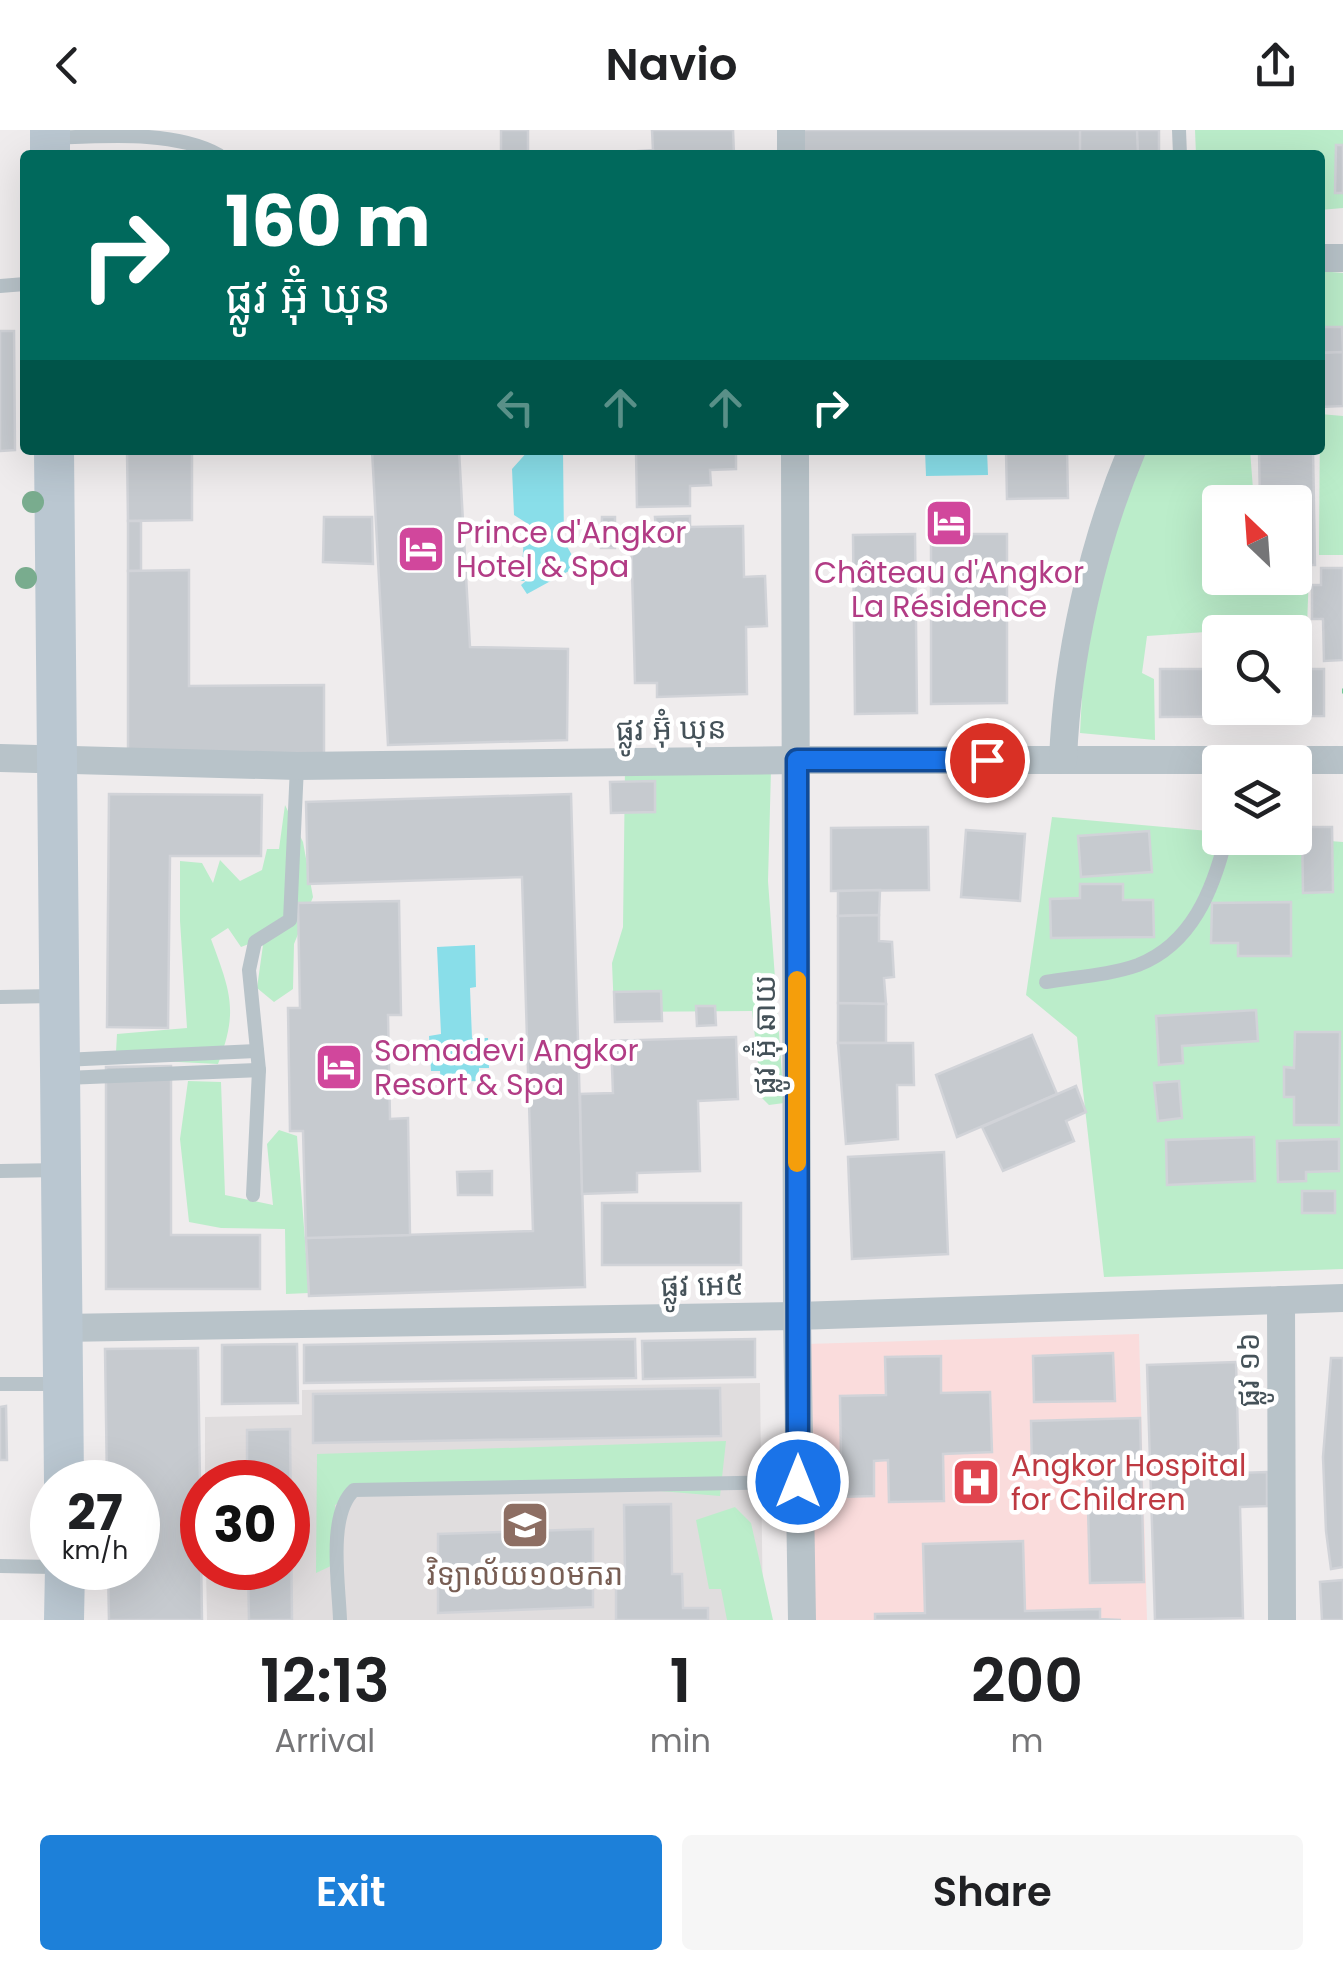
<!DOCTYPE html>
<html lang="en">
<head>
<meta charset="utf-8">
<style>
	body { margin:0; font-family:Poppins,"Noto Sans Khmer",sans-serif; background:#f6f6f6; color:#202124; height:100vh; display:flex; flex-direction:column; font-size:38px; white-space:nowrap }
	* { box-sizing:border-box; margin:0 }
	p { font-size:32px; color:#757577 }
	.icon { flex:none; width:55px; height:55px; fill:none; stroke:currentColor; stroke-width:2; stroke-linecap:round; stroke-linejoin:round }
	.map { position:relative; height:1490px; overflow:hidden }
	.sheet { display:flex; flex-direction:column; background:#fff; flex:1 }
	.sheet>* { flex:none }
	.guide { position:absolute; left:20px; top:20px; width:1305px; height:305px; border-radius:10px; box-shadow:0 10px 40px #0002; background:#00695c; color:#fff; overflow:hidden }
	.needle { width:65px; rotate:335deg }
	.fabs { position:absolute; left:1202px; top:355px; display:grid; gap:20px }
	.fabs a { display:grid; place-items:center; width:110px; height:110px; border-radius:10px; background:#fff; box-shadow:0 10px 40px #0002; font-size:50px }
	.speed { position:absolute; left:30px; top:1330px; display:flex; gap:20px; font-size:50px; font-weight:700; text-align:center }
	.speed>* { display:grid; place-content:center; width:130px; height:130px; border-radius:50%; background:#fff; box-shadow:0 10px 40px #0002; line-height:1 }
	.speed small { font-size:25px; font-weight:400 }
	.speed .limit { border:15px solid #d22; background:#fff; color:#111 }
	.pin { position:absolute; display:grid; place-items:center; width:85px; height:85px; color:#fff; margin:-42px; border:5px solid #fff; border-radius:50%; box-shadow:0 2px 10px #0007 }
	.me { position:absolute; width:110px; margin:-55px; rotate:0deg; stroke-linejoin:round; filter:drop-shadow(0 0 8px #0008) }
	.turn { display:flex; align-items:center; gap:35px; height:210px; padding:0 40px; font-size:45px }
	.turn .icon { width:130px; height:130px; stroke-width:2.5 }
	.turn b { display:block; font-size:70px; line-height:85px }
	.lanes { display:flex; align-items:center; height:95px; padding:0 40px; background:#0003; justify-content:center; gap:50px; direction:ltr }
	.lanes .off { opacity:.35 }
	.eta { display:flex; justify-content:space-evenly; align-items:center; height:170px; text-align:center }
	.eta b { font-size:60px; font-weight:600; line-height:70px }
	.button { display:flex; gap:20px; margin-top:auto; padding:20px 40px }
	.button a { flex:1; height:115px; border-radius:10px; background:#1d80d9; color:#fff; font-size:40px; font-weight:600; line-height:115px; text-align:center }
	.button a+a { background:#f6f6f6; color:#202124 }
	header { display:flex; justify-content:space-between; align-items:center; height:130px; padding:0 40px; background:#fff; font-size:45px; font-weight:600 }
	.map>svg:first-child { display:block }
</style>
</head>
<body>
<header><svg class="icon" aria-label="back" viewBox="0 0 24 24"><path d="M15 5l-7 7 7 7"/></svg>Navio<svg class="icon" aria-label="share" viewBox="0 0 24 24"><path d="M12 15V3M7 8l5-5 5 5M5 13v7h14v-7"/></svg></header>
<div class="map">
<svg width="1343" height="1490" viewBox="0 0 1343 1490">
	<rect width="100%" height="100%" fill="#efeced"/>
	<path fill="#e0ddde" d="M760,1253L763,1490H207L206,1438H288V1352H205V1287L302,1285V1260Z"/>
	<path fill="#fadcdc" d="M1139,1204L1147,1490H813L806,1214Z"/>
	<g fill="#bbedca">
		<path d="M1195,0H1343V78L1320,80V25H1196Z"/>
		<path d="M1320,141L1343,143V222L1320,224Z"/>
		<path d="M1320,284L1343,286V425H1319Z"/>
		<path d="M1140,320H1250L1254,372H1220V448H1295V444H1309L1307,495L1147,506L1142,543L1154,549L1155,610L1080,603L1085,508Z"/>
		<path d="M625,638L771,640L768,751L784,973L769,975L762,968L752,881L614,882L612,833L623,797Z"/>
		<path d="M285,675L303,712L313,767L294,814L293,859L274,872L257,858L264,808L241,817L228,798L211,809C230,861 239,880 218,934L120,929L116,922L117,904L187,898L180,791V731L202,733L213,753L220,730L240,751L262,740L267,719H279Z"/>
		<path d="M1052,687L1220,702V708H1289L1343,712V1139L1104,1147L1077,907L1026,865Z"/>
		<path d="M188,951L221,952L225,1065L273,1075L267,1014L279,1000L297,1006L309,1163L286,1164L285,1099L221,1098L189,1092L180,1009Z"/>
		<path d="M726,1311L720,1366L612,1357L503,1364L370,1358L335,1375L338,1415L333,1435L316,1443L317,1324Z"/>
		<path d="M735,1377L751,1393L773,1490H727L721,1459H709L696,1390Z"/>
	</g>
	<g fill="#89dee9">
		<path d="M529,320H563L564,411L578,436L527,464L521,455L526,451H519L515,442L522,437L525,392L514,385L512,339Z"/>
		<path d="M925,320H987L988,345L926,346Z"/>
		<path d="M475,815L476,857L470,858L472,908H488L489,938H479V951L441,952L440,941H431L429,906L441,904L437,817Z"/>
	</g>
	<g fill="#c6cacf" stroke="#d1d3d8" stroke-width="2.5">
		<rect x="501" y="0" width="27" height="23"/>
		<path d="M652,0H733L734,25H584L653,20Z"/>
		<rect x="802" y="0" width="357" height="25"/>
		<path d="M1080,0H1137L1138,25H1080Z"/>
		<path d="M1336,15H1343V63H1335Z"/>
		<path d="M1320,197H1342L1343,222L1321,223Z"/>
		<path d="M0,201H14L15,320L0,321Z"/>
		<path d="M1343,222V276L1320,277V223Z"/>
		<path d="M127,320H192V390L128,391Z"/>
		<path d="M372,320H459L470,517L568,519L567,610L388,615Z"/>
		<path d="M636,320H736V339L710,340L711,355L690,356V376L637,377Z"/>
		<path d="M1006,320H1067L1068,368L1007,369Z"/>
		<path d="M1259,320H1313L1315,435H1295V372H1260Z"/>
		<path d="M690,386V397L743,396L744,447L765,446L767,496L746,497L747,564L657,567V553H635L631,402H656L655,387Z"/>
		<path d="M324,387H372L373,434L323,432Z"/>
		<path d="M602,387H615V418H601Z"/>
		<rect x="128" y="391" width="13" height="50"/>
		<path d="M915,404L917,583L855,584L853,405Z"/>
		<path d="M931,404H1007V573L931,574Z"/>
		<path d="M1321,438H1343V530L1324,531L1323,489H1312V455H1321Z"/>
		<path d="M189,440V556L324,555V623L128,624V441Z"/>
		<path d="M1160,539H1220V578H1295V539H1324V586L1160,587Z"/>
		<path d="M655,651V682L611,683L610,652Z"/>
		<path d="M109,664L262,665L261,726H170L168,898L107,897Z"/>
		<path d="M571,664L585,1157L309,1166L306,1108L533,1101L522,747L308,754L306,672Z"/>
		<path d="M928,697L929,760L831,761V698Z"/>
		<path d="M1302,697H1332L1333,762L1303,763Z"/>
		<path d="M966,700L1025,704L1020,771L961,767Z"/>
		<path d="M1149,701L1152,742L1081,747L1078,706Z"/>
		<path d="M1080,754H1123V770H1153L1154,807L1051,808L1050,769L1080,768Z"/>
		<path d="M880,760L879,785L838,786V761Z"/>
		<path d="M399,771L401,885H388L390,989L408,988L410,1105L306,1108L303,1001H290L288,878H300L298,773Z"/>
		<path d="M1291,772V826H1238V813H1211L1212,773Z"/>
		<path d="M879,785V811L892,812L894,847L884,848L886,874L838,873V786Z"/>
		<path d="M661,861L662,891L615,892L614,862Z"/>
		<path d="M838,873L886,874V913H838Z"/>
		<path d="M696,876H715L716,895L697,896Z"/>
		<path d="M1256,880L1258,911L1182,916L1183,933L1159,935L1156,886Z"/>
		<path d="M1295,902H1340L1339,995H1294V967H1284V937L1294,938Z"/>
		<path d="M1032,905L1057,964L957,1007L936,945Z"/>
		<path d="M736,907L738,969L698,971L700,1041L637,1043V1062L582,1064L580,964L613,963L611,911Z"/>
		<path d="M838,913H913L914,955H897L898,1009L846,1014Z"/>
		<path d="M171,936V1105H260V1159H106V937Z"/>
		<path d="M1179,951L1182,988L1158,991L1154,953Z"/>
		<path d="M1076,956L1086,982L1066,991L1074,1011L1003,1041L982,997Z"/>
		<path d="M1254,1007L1255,1051L1167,1055L1166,1010Z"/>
		<path d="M1339,1009V1041L1306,1042V1051L1278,1052L1277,1011Z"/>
		<path d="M944,1022L948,1124L852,1129L848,1027Z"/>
		<path d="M492,1041V1065H458L457,1042Z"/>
		<rect x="1302" y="1061" width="33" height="22"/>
		<rect x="602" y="1073" width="139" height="62"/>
		<path d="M635,1209L636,1248L304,1253V1215Z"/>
		<path d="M755,1209V1247L643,1249L642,1211Z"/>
		<path d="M297,1214L298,1273L222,1274V1215Z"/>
		<path d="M198,1218L202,1490H109L108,1438H138V1352H107L105,1219Z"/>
		<path d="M1113,1223L1115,1271L1034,1272L1033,1226Z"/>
		<path d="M941,1226V1263L990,1262L992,1322L943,1324L944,1371L889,1372L888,1330L874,1331V1366L837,1367L836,1329L841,1328L840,1266L886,1265L885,1227Z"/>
		<path d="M1331,1228H1343V1437L1331,1439L1326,1401L1323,1327Z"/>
		<path d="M1236,1232L1239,1343L1267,1342V1376L1240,1377L1243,1488L1155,1490L1147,1235Z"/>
		<path d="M720,1258L721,1306L313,1313V1264Z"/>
		<path d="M6,1276L7,1330H0V1277Z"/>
		<path d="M1140,1288L1144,1452L1090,1453L1087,1339L1032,1341L1031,1291Z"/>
		<path d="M290,1299L292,1490H249L248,1438H288V1352H247V1300Z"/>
		<path d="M671,1374L672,1444H682L683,1478H708V1490H616V1444H625L624,1375Z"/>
		<path d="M593,1399V1477L438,1483V1404Z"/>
		<path d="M1023,1411L1025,1481L1100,1479V1489L1121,1490H875V1484L925,1483L923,1414Z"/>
		<path d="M1343,1450V1490H1322L1320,1452Z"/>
	</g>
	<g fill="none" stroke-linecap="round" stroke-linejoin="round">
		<path stroke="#74ca98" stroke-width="5" stroke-dasharray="8 5" stroke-linecap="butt" d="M1342,561H1343"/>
		<g stroke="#b8c3c9" stroke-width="14">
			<path d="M1179,0L1180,25"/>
			<path d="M51,8C105,6 174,0 219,25"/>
			<path d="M0,156L25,154"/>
			<path d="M1046,852C1075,847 1110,845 1138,835C1192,814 1213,760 1226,708"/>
			<path d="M0,867L54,866"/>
			<path d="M63,930L257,921"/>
			<path d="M65,948L259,940"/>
			<path d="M0,1041L60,1040"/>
			<path d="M253,1065L259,940L249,840L255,812L290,790L297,636"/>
			<path d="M0,1254H62"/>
			<path d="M0,1436L52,1437"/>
			<path d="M340,1490C339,1455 327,1385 354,1360L798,1352"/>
		</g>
		<g stroke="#b8c3c9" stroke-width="28">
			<path d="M791,0V25"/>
			<path d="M1320,128H1343"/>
			<path d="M795,320L797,1186L802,1490"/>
			<path d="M0,628L297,636L797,630H1343"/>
			<path d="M1063,630C1067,527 1092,415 1132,320"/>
			<path d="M1281,1170L1282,1490"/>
			<path d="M62,1198L797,1186L1343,1168"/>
		</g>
		<g stroke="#bac7d1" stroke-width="40">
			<path d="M50,0V25"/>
			<path d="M54,320L64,1352"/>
			<path d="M64,1490L65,1438"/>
		</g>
	</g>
	<g fill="#79ac8e">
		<circle cx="33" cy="372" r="11"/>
		<circle cx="26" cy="448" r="11"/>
	</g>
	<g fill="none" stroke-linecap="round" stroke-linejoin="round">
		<g stroke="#114b97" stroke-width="25">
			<path id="route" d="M798,1352L797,630H987"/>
		</g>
		<use href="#route" stroke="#1a73e8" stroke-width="18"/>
		<path stroke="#f59e0b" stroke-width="18" d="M797,850V1033"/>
	</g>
	<defs>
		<g id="hotel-square" transform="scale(2.5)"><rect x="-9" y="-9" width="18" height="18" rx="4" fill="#d1479c" stroke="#fff"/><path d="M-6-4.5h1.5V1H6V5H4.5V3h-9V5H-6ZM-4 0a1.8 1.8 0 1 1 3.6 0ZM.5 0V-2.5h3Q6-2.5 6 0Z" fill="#fff"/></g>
		<g id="hospital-square" transform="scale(2.5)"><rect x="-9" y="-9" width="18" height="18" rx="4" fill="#e0444e" stroke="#fff"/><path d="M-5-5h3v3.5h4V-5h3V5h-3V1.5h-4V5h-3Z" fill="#fff"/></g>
		<g id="school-square" transform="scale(2.5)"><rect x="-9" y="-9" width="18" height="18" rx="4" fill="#8d6e63" stroke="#fff"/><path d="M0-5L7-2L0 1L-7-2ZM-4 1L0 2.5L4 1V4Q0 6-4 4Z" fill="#fff"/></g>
	</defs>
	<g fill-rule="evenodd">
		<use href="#hotel-square" x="949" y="393"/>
		<use href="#hotel-square" x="421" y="419"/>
		<use href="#hotel-square" x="339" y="937"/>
		<use href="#hospital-square" x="976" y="1352"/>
		<use href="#school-square" x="525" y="1395"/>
	</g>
	<g text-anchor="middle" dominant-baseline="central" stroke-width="9" stroke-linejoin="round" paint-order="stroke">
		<g font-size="30" fill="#b23c85" stroke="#fff" text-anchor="start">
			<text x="456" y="402">Prince d'Angkor<tspan x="456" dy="34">Hotel &amp; Spa</tspan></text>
			<text x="949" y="442" text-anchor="middle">Château d'Angkor<tspan x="949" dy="34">La Résidence</tspan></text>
			<text x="374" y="920">Somadevi Angkor<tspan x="374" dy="34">Resort &amp; Spa</tspan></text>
		</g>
		<g font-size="30" fill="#455259" stroke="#fff">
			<text transform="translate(671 599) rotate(-1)">ផ្លូវ អ៊ុំ ឃុន</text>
			<text transform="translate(764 905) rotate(-90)">ផ្លូវ អ៊ុំ ឆាយ</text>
			<text transform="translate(702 1155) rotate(-1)">ផ្លូវ អេ៥</text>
			<text transform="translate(1248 1240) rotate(-90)">ផ្លូវ ១៦</text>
		</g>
		<g font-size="30" fill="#be3a42" stroke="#fff" text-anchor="start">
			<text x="1011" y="1335">Angkor Hospital<tspan x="1011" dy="34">for Children</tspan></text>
		</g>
		<g font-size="30" fill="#785e54" stroke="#fff">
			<text x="525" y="1444">វិទ្យាល័យ១០មករា</text>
		</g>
	</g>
</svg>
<div class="fabs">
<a><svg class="needle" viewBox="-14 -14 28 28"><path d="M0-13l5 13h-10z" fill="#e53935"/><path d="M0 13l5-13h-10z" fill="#757577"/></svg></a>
<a><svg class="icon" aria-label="search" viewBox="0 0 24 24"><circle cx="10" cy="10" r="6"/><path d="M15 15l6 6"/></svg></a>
<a><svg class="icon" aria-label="layers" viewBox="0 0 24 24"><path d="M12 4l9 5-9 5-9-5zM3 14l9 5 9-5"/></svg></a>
</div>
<div class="speed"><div>27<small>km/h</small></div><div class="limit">30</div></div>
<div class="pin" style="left:987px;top:630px;background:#d93025"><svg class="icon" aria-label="arrive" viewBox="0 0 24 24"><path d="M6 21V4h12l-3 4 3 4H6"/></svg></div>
<svg class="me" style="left:798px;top:1352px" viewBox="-20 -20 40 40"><circle r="17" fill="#1a73e8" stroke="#fff" stroke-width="3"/><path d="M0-11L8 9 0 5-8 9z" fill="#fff"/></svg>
<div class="guide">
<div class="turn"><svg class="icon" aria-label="right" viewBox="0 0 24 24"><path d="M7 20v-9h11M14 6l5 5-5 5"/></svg><div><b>160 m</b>ផ្លូវ អ៊ុំ ឃុន</div></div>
<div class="lanes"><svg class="icon off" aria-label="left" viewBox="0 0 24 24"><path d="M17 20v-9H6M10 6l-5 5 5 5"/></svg><svg class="icon off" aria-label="ahead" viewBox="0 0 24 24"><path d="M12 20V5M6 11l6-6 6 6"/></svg><svg class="icon off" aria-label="ahead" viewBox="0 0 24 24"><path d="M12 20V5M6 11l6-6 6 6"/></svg><svg class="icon" aria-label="right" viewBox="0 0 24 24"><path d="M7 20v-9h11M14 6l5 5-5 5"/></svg></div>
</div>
</div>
<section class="sheet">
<div class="eta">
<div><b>12:13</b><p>Arrival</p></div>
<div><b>1</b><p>min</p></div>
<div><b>200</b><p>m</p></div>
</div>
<div class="button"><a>Exit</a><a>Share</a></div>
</section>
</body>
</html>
